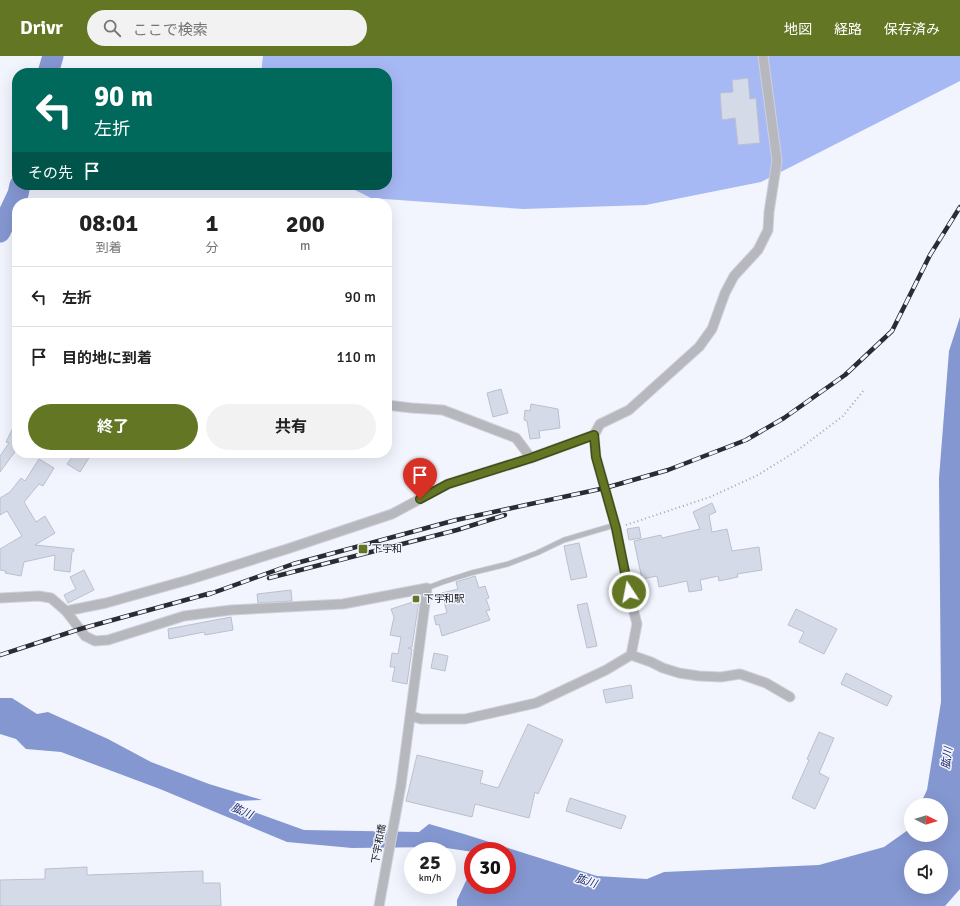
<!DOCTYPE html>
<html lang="ja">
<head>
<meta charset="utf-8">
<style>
	body { margin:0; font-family:Signika,"Noto Sans JP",sans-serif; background:#f2f2f2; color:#222; height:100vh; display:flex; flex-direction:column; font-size:15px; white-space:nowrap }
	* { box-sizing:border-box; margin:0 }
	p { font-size:13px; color:#767676 }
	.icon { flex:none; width:22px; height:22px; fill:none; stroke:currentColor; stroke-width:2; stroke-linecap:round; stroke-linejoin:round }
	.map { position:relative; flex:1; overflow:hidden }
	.drawer { position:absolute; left:12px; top:142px; width:380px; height:260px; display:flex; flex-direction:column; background:#fff; border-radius:16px; box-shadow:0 4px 16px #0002 }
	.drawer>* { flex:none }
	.banner { position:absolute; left:12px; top:12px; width:380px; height:122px; border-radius:16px; box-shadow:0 4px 16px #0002; background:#00695c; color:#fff; overflow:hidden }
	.needle { width:26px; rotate:95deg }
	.controls { position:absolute; left:904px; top:742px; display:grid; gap:8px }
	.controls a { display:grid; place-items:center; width:44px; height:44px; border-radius:50%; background:#fff; box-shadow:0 4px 16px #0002; font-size:20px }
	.speed { position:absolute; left:404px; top:786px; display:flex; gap:8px; font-size:20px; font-weight:700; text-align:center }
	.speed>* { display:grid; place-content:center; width:52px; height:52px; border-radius:50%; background:#fff; box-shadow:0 4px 16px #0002; line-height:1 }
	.speed small { font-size:10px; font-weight:400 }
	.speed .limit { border:6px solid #d22; background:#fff; color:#111 }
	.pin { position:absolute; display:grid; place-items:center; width:34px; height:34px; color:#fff; margin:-41px -17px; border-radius:50% 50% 50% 0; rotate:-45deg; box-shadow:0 0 4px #0007 }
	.pin .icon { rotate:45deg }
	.me { position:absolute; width:44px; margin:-22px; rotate:349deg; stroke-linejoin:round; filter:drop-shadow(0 0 3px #0008) }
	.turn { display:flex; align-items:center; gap:14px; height:84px; padding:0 16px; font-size:18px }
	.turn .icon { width:52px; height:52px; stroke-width:2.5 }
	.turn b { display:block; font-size:28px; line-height:34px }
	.then { display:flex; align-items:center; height:38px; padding:0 16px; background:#0003; gap:8px; font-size:15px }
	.eta { display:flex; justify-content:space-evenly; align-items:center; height:68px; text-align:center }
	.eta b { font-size:24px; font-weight:700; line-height:28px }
	.action { display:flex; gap:8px; margin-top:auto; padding:8px 16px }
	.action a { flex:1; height:46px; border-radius:24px; background:#637624; color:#fff; font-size:16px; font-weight:700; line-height:46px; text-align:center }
	.action a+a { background:#f2f2f2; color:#222 }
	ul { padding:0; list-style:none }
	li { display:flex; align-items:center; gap:12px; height:60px; padding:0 16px; border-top:1px solid #e0e0e0 }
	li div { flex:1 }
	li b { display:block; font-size:15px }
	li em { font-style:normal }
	header { display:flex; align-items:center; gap:24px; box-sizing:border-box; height:56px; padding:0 20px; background:#637624; color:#fff }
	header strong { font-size:19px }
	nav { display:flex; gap:22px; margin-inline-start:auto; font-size:14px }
	.search { width:280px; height:36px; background:#f2f2f2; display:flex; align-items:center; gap:10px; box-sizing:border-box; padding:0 14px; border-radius:22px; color:#767676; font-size:15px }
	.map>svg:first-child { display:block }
</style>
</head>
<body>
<header>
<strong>Drivr</strong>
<div class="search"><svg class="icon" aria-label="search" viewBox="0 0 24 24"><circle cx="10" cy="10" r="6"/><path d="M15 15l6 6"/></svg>ここで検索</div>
<nav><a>地図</a><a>経路</a><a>保存済み</a></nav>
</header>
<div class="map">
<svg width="960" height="850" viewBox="0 0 960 850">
	<rect width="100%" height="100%" fill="#f2f5fe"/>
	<path fill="#a7b9f5" d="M263,0H960V25L761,126L646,149L523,153L371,142L345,129H387V17H261Z"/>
	<path fill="#8597d1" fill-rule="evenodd" d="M960,261V833L945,850H457V844L473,810V829H507V795H473V796L440,791L352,792L287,786L160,733L61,696L26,693L16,683L0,678V642H12L37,658L48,656L108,683L151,706L209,728L262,744L234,745L254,756L304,774L419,776L429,768L464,778L597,820L647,823L664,816L819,809L884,791L908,774L911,768V779H941V749H920L927,734L941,646L939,422L949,295ZM911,801H941V831H911Z"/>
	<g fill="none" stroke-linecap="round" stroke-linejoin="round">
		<g stroke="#8597d1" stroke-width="21">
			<path d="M48,17L53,0"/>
			<path d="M0,176L18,138L20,129"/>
		</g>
	</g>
	<g fill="#d5dae8" stroke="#bbc0ce">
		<path d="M748,22L750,43L756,42L760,87L738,89L735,62L722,64L720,37L733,36L732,24Z"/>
		<path d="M501,333L508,357L493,361L487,337Z"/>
		<path d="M531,348L558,353L560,372L539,375L540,382L530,383L527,365L524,364L525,354L530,355Z"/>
		<path d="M17,364V393L0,416V400L9,387L6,386Z"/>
		<path d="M75,397H92L80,416L67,408Z"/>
		<path d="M39,403L54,412L43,430L39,428L24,446L36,466L45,460L55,477L35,489L74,493V495L72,496L70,516L54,514L55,499L24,506L21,520L5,517L6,515L0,514V493L22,480L7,455L0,459V442L10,436L21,422L25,425Z"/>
		<path d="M712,447L716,456L709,459L712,476L727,473L732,495L759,491L762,514L737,518L738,521L719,525L718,520L700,524L702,534L689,536L687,525L659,531L657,520L642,523L634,485L661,479L662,482L700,473L693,456Z"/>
		<path d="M639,471L641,482L629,484L627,473Z"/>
		<path d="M579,487L587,521L571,524L564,490Z"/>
		<path d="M84,514L94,534L68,547L64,539L76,533L70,521Z"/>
		<path d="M475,520L479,532L485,530L489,542L486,543L490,554L486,555L490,564L442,580L439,568L436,569L434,560L447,557L442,537L458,533L456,526Z"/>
		<path d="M291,534L292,545L258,547L257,538Z"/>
		<path d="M419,544L412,591L408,592L412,593L407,628L392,625L395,611H390L392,597L398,598L401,581L390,579L394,561L391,553Z"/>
		<path d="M587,547L597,590L587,592L577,549Z"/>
		<path d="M796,553L837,573L824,598L799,586L804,576L788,569Z"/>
		<path d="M231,561L233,574L205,579L204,576L169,583L168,573Z"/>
		<path d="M434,597L448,600L445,615L431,612Z"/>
		<path d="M846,617L892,640L887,650L841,628Z"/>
		<path d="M631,629L633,642L606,647L603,634Z"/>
		<path d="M528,668L563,684L538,738L535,736L529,762L475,748L472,761L406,745L417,699L483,715L480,727L498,732Z"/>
		<path d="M819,676L834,682L819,717L829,722L815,753L792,742L809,704L807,703Z"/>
		<path d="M570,742L626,760L621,773L566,755Z"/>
		<path d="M87,811V819L203,815V827H220L221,850H0V824L45,823V813Z"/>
	</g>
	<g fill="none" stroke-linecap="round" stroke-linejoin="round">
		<g stroke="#ced1da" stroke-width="6">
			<path id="service" d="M427,532L443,526L471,517L508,508L537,497L564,484L615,469"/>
		</g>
		<g stroke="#ced1da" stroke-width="11">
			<g id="minor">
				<path d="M387,349L412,352L443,354L516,382L531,402"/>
				<path d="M0,542L39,540L51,542L66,555L85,580L95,585L108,584L184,560L231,554L343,548L427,532L401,729L379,850"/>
				<path d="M66,555L106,547L188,524L287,493L392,458L448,428L531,402L594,379"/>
				<path d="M631,599L651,606L663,612L679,617L699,620L721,621L740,618L766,627L790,641"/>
				<path d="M411,660L421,663H465L536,647L606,614L631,599L637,568L629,537L616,472L596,401L594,379L600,368L629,354L699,291L712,273L725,237L734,220L758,194L768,174L769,156L777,105L763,0"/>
			</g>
		</g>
		<path stroke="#a3a6ae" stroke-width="2" stroke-dasharray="1 3" stroke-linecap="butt" d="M626,469L710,441L758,419L798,394L843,360L864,334"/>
		<use href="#service" stroke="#b6b8be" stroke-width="4.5"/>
		<use href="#minor" stroke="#b6b8be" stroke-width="9"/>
		<g stroke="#2a2c31" stroke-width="4.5">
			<g id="rail">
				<path d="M269,522L457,474L505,459"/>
				<path d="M207,539L293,508L456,464L605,432L668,414L746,384L784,362L845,319L892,275L930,199L960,151"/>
				<path d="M0,599L80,573L211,537"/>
			</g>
		</g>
		<use href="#rail" stroke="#f2f5fe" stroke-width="3" stroke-dasharray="9" stroke-linecap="butt"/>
	</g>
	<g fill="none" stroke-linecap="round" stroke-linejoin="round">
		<g stroke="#404d17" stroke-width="10">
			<path id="route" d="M420,443L448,428L531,402L594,379L596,401L616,472L629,536"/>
		</g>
		<use href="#route" stroke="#637624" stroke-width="7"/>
	</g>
	<g fill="#637624" stroke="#f2f5fe" stroke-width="1.5">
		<rect x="358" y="488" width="10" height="10" rx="2"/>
		<rect x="412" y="539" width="8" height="8" rx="2"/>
	</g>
	<g text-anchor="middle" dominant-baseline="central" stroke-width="3" stroke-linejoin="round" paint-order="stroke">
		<g font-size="10" fill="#13151a" stroke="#f2f5fe" text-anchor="start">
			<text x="372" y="493">下宇和</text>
			<text x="424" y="543">下宇和駅</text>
		</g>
		<g font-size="10" fill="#13151a" stroke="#f2f5fe">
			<text transform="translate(379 788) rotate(-79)">下宇和橋</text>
		</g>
		<g font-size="11" font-style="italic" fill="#1e286c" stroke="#f2f5fe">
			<text transform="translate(947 702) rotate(-82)">肱川</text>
			<text transform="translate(242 755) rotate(24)">肱川</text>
			<text transform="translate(586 825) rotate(18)">肱川</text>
		</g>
	</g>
</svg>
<div class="controls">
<a><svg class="needle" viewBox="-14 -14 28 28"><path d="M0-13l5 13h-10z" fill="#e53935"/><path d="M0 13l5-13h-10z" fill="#767676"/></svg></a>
<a><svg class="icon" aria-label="sound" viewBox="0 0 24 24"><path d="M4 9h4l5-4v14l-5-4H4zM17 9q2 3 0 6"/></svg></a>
</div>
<div class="speed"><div>25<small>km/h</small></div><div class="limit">30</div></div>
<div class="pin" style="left:420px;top:443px;background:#d93025"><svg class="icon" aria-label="arrive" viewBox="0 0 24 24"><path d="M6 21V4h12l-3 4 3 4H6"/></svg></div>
<svg class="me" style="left:629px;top:536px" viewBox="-20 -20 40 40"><circle r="17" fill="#637624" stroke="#fff" stroke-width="3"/><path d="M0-11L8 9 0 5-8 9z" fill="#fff"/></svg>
<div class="banner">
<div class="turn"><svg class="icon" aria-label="left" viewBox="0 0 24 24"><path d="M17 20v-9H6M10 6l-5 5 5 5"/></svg><div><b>90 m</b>左折</div></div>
<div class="then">その先<svg class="icon" aria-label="arrive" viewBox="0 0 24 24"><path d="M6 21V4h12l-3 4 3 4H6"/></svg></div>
</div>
<section class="drawer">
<div class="eta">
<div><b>08:01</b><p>到着</p></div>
<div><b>1</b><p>分</p></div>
<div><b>200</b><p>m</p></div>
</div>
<ul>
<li><svg class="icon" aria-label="left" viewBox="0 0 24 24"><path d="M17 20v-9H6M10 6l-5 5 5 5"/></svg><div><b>左折</b></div><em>90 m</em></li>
<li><svg class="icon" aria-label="arrive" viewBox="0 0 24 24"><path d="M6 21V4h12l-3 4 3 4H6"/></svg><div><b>目的地に到着</b></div><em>110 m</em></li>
</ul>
<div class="action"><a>終了</a><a>共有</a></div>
</section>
</div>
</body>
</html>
